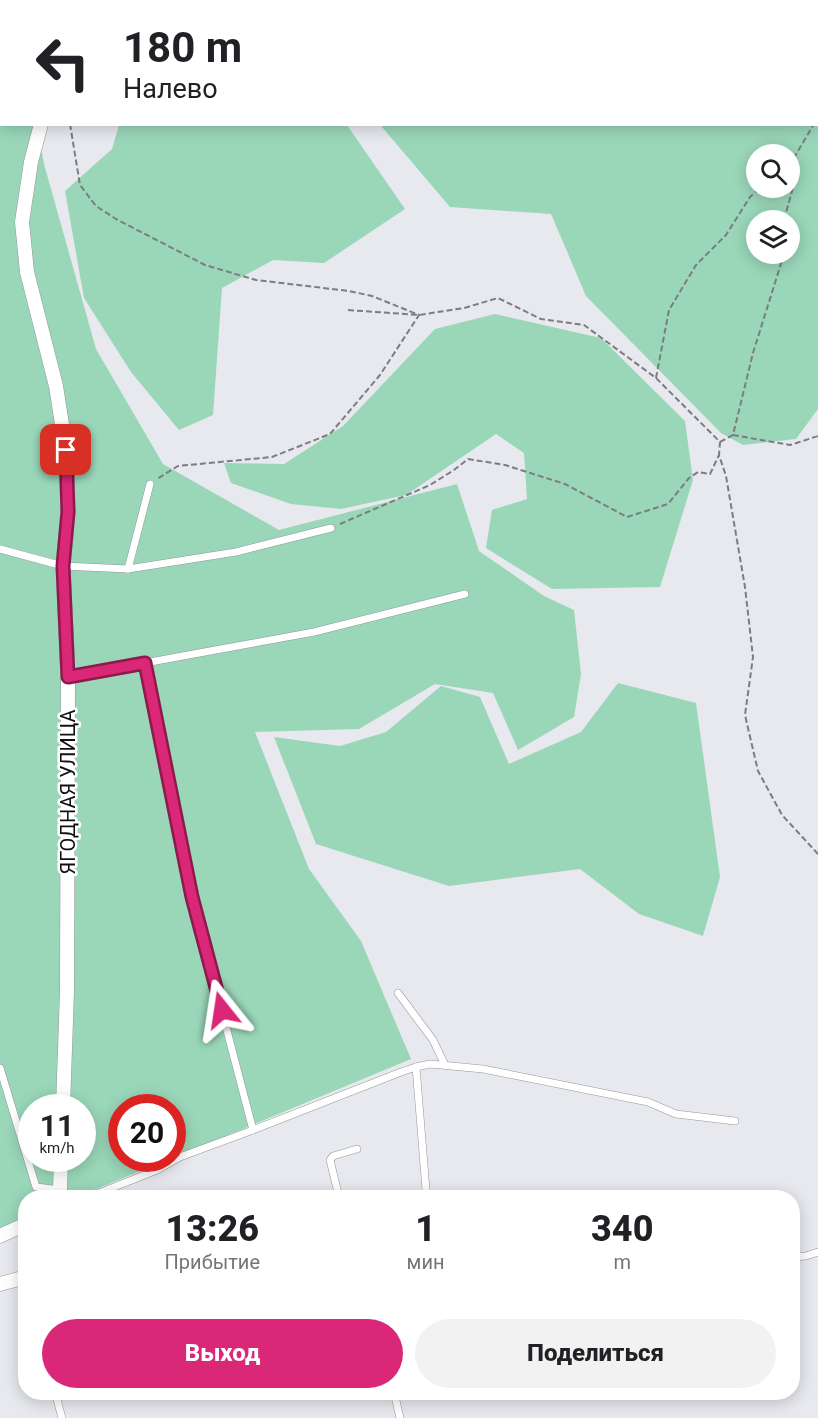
<!DOCTYPE html>
<html lang="ru">
<head>
<meta charset="utf-8">
<style>
	body { margin:0; font-family:Roboto,sans-serif; background:#f2f2f2; color:#202124; height:100vh; display:flex; flex-direction:column; font-size:22px; white-space:nowrap }
	* { box-sizing:border-box; margin:0 }
	p { font-size:20px; color:#757577 }
	.icon { flex:none; width:33px; height:33px; fill:none; stroke:currentColor; stroke-width:2; stroke-linecap:round; stroke-linejoin:round }
	.map { position:relative; flex:1; overflow:hidden }
	.side { position:absolute; left:18px; top:1190px; width:782px; height:210px; display:flex; flex-direction:column; background:#fff; border-radius:24px; box-shadow:0 3px 15px #0003 }
	.side>* { flex:none }
	.top-card { position:absolute; left:0px; top:0px; width:819px; height:126px; box-shadow:0 3px 15px #0003; background:#fff; color:#202124; overflow:hidden }
	.fabs { position:absolute; left:746px; top:144px; display:grid; gap:12px }
	.fabs a { display:grid; place-items:center; width:54px; height:54px; border-radius:50%; background:#fff; box-shadow:0 3px 15px #0003; font-size:30px }
	.speed { position:absolute; left:18px; top:1094px; display:flex; gap:12px; font-size:30px; font-weight:700; text-align:center }
	.speed>* { display:grid; place-content:center; width:78px; height:78px; border-radius:50%; background:#fff; box-shadow:0 3px 15px #0003; line-height:1 }
	.speed small { font-size:15px; font-weight:400 }
	.speed .limit { border:9px solid #d22; background:#fff; color:#111 }
	.pin { position:absolute; display:grid; place-items:center; width:51px; height:51px; color:#fff; margin:-26px; border-radius:12px; box-shadow:0 3px 9px #0006 }
	.me { position:absolute; width:66px; margin:-33px; rotate:345deg; stroke-linejoin:round; filter:drop-shadow(0 0 4px #0008) }
	.turn { display:flex; align-items:center; gap:21px; height:126px; padding:0 24px; font-size:27px }
	.turn .icon { width:78px; height:78px; stroke-width:2.5 }
	.turn b { display:block; font-size:42px; line-height:51px }
	.eta { display:flex; justify-content:space-evenly; align-items:center; height:102px; text-align:center }
	.eta b { font-size:36px; font-weight:800; line-height:42px }
	.button { display:flex; gap:12px; margin-top:auto; padding:12px 24px }
	.button a { flex:1; height:69px; border-radius:36px; background:#db2777; color:#fff; font-size:24px; font-weight:800; line-height:69px; text-align:center }
	.button a+a { background:#f2f2f2; color:#202124 }
	.map>svg:first-child { display:block }
</style>
</head>
<body>
<div class="map">
<svg width="818" height="1418" viewBox="0 0 818 1418">
	<rect width="100%" height="100%" fill="#e7e9ee"/>
	<g fill="#9ad7b9" fill-rule="evenodd">
		<path d="M0,0H27V1L2,2V124L37,125L44,164L96,349L163,464L279,530L457,484L479,551L544,596L574,610L581,674L574,717L518,750L493,693L435,684L359,729L255,732L309,869L361,941L411,1059L173,1158L172,1107H122V1158H172L77,1197H26L25,1220L0,1231ZM32,1107H82V1158H32Z"/>
		<path d="M331,0H818V409L796,439L743,445L721,433L586,296L551,214L450,207L382,127V124H818V2H331ZM756,154H789V188H756ZM756,220H789V254H756Z"/>
		<path d="M119,125H347L405,209L324,263L273,260L222,288L213,415L179,430L131,372L84,298L65,191L112,149Z"/>
		<path d="M495,314L601,338L685,421L693,480L660,587L552,589L486,548L492,510L527,499L524,453L496,434L406,495L341,509L291,504L231,483L224,463L284,464L343,426L435,329Z"/>
		<path d="M618,683L696,703L720,877L703,936L639,914L580,869L449,886L316,844L274,737L340,746L386,732L441,686L480,697L509,764L581,732Z"/>
	</g>
	<g fill="none" stroke-linecap="round" stroke-linejoin="round">
		<g stroke="#94969b" stroke-width="8">
			<g id="lane">
				<path d="M0,77H2"/>
				<path d="M0,549L63,566L128,569L236,552L331,528"/>
				<path d="M128,569L150,484"/>
				<path d="M145,663L192,897L253,1130"/>
				<path d="M68,677L314,632L465,594"/>
				<path d="M398,993L433,1040L445,1065"/>
				<path d="M416,1067L426,1190L429,1197"/>
				<path d="M0,1068L36,1187L60,1190"/>
				<path d="M89,1197L157,1170L180,1157L253,1130L401,1072L416,1067L430,1064L483,1069L648,1102L676,1114L735,1121"/>
				<path d="M339,1197L330,1160L333,1156L357,1149"/>
				<path d="M792,1257L806,1256L818,1252"/>
				<path d="M55,1392L62,1418"/>
				<path d="M394,1392L400,1418"/>
			</g>
		</g>
		<g stroke="#94969b" stroke-width="15">
			<g id="street">
				<path d="M47,2V0"/>
				<path d="M41,124L31,162L22,222L27,272L56,386L66,450L68,512L63,566L68,677L67,991L63,1107"/>
				<path d="M61,1158L60,1190L62,1197"/>
				<path d="M0,1236L26,1224"/>
				<path d="M0,1284L26,1277"/>
			</g>
		</g>
		<g stroke="#7c7d81" stroke-width="2" stroke-dasharray="6 3" stroke-linecap="butt">
			<path d="M235,2L236,0"/>
			<path d="M818,119V118"/>
			<path d="M70,124L80,185L96,206L116,219L205,265L256,280L349,291L372,296L419,315L380,375L330,434L272,457L178,466L157,479"/>
			<path d="M789,162L795,156"/>
			<path d="M784,220L797,173L795,156L814,124"/>
			<path d="M348,310L419,315L464,308L498,298L541,319L584,325L656,378L720,442L719,455L726,476L745,587L753,657L745,715L758,771L782,815L818,854"/>
			<path d="M656,378L669,310L696,265L726,235L750,197L760,188"/>
			<path d="M733,435L790,445L818,436"/>
			<path d="M720,442L733,435L753,353L784,254"/>
			<path d="M340,524L430,485L454,470L468,459L505,465L565,484L627,517L668,504L689,478L698,472L710,474L719,455"/>
		</g>
		<use href="#lane" stroke="#fff" stroke-width="7"/>
		<use href="#street" stroke="#fff" stroke-width="14"/>
	</g>
	<g fill="none" stroke-linecap="round" stroke-linejoin="round">
		<g stroke="#8e194d" stroke-width="15">
			<path id="route" d="M66,450L68,512L63,566L68,677L145,663L192,897L222,1010"/>
		</g>
		<use href="#route" stroke="#db2777" stroke-width="10"/>
	</g>
	<g text-anchor="middle" dominant-baseline="central" stroke-width="5" stroke-linejoin="round" paint-order="stroke">
		<g font-size="20" fill="#101012" stroke="#fff">
			<text transform="translate(68 792) rotate(-90)">ЯГОДНАЯ УЛИЦА</text>
		</g>
	</g>
</svg>
<div class="fabs">
<a><svg class="icon" aria-label="search" viewBox="0 0 24 24"><circle cx="10" cy="10" r="6"/><path d="M15 15l6 6"/></svg></a>
<a><svg class="icon" aria-label="layers" viewBox="0 0 24 24"><path d="M12 4l9 5-9 5-9-5zM3 14l9 5 9-5"/></svg></a>
</div>
<div class="speed"><div>11<small>km/h</small></div><div class="limit">20</div></div>
<div class="pin" style="left:66px;top:450px;background:#d93025"><svg class="icon" aria-label="arrive" viewBox="0 0 24 24"><path d="M6 21V4h12l-3 4 3 4H6"/></svg></div>
<svg class="me" style="left:222px;top:1010px" viewBox="-20 -20 40 40"><path d="M0-17L14 15 0 8-14 15z" fill="#db2777" stroke="#fff" stroke-width="4"/></svg>
<div class="top-card">
<div class="turn"><svg class="icon" aria-label="left" viewBox="0 0 24 24"><path d="M17 20v-9H6M10 6l-5 5 5 5"/></svg><div><b>180 m</b>Налево</div></div>
</div>
<section class="side">
<div class="eta">
<div><b>13:26</b><p>Прибытие</p></div>
<div><b>1</b><p>мин</p></div>
<div><b>340</b><p>m</p></div>
</div>
<div class="button"><a>Выход</a><a>Поделиться</a></div>
</section>
</div>
</body>
</html>
